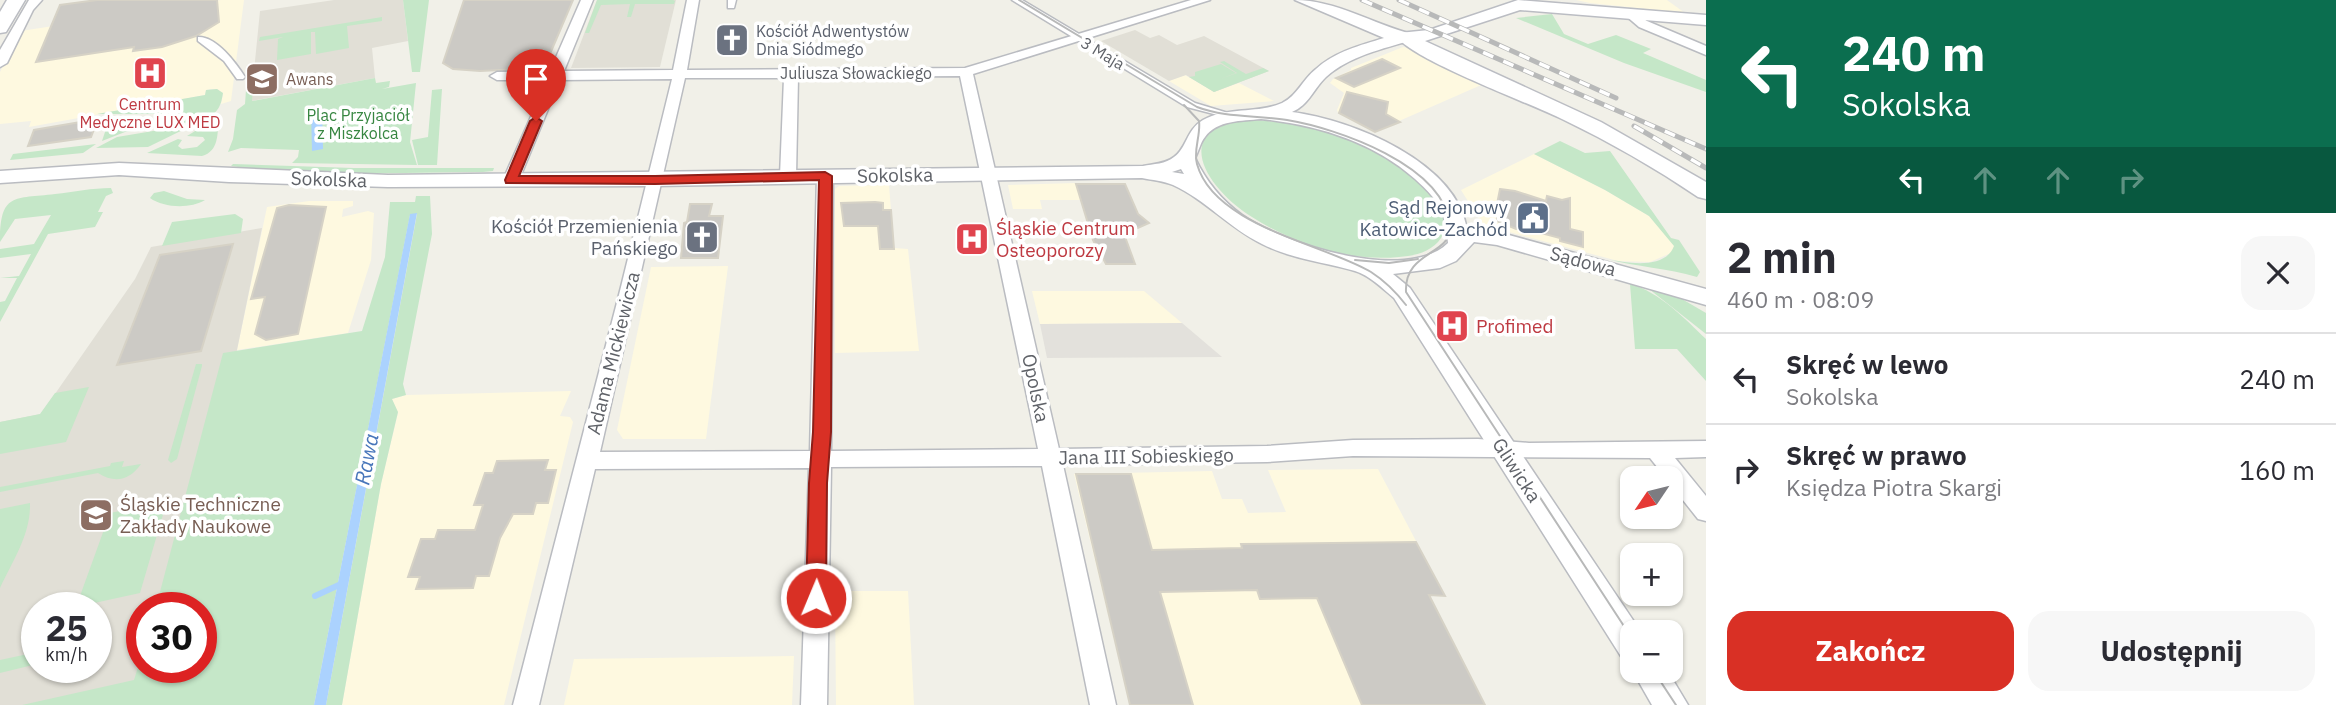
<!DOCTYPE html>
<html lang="pl">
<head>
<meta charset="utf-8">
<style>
	body { margin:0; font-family:"IBM Plex Sans",sans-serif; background:#f7f7f7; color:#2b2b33; height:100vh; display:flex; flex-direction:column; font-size:26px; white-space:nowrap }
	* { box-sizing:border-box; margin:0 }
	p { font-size:23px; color:#7c7c81 }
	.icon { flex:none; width:38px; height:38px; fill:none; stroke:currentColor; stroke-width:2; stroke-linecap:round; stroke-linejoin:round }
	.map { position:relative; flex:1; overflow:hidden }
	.drawer { display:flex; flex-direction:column; background:#fff; width:630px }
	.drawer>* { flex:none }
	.banner { background:#0b6e4f; color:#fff; overflow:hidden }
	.needle { width:46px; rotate:235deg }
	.buttons { position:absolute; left:1620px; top:466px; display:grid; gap:14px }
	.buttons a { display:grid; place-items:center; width:63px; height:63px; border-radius:14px; background:#fff; box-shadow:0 2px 5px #0004; font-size:35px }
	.speed { position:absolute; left:21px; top:592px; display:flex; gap:14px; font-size:35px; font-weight:700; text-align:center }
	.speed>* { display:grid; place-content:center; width:91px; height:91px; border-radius:50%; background:#fff; box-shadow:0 2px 5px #0004; line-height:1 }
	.speed small { font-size:18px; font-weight:400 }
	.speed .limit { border:10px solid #d22; background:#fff; color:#111 }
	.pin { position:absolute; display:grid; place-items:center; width:60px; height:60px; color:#fff; margin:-72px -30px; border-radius:50% 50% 50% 0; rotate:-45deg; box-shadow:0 0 7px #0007 }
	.pin .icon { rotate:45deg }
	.me { position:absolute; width:77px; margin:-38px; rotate:1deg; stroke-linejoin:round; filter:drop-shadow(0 0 5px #0008) }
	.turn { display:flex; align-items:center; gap:24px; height:147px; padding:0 21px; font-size:32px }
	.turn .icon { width:91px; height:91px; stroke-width:2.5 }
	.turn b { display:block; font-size:49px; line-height:60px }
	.lanes { display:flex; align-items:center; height:66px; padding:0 21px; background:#0003; justify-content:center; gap:35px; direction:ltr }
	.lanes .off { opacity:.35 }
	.round { display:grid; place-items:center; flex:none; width:74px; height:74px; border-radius:21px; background:#f7f7f7 }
	.overview { display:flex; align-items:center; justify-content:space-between; height:119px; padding:0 21px }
	h1 { font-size:42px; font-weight:700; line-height:52px }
	.button { display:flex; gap:14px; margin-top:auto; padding:14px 21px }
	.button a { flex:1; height:80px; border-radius:21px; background:#d93025; color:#fff; font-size:28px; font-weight:700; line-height:80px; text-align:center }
	.button a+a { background:#f7f7f7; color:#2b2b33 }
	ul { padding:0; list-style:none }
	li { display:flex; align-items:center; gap:21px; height:91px; padding:0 21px; border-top:2px solid #e1e1e2 }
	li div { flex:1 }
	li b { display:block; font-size:26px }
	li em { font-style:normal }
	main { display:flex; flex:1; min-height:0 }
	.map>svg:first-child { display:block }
</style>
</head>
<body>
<main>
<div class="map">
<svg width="1706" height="705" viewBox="0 0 1706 705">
	<rect width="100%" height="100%" fill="#f1f0e8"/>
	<g fill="#fef9e0">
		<path d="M221,0H244L231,101L221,104L223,94L217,89H211L206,90L205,95L29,127L31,121L0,124V72L21,31Z"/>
		<path d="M1576,0H1667L1685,13L1590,3Z"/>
		<path d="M1403,47L1413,49L1488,82L1374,132L1338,113L1337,110L1344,93L1330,83L1333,79L1351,70V68Z"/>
		<path d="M1185,75L1214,92L1239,83L1274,101L1211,106L1169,81Z"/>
		<path d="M1534,154L1605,190L1649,216L1675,246L1671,253L1650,262L1618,261L1483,225L1461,190Z"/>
		<path d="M1076,183L1081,200H1040L1042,209H1013L1008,185Z"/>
		<path d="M889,185L894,248L908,249L919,351L835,353V189L839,186Z"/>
		<path d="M309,201H353V206L343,209L342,217L368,211L374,213L371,260L348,333L237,350L267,207Z"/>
		<path d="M728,266L706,439H623L617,430L651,267Z"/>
		<path d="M1032,291H1144L1182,323L1040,324Z"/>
		<path d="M571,391L560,416L570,417L573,422L504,705H342L381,484L398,413L392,399L406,395Z"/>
		<path d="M1378,469L1445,596H1430L1485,705H1130L1074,474L1212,471L1222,499H1242L1248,513L1286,512L1268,470Z"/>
		<path d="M835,591H908L914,705H836Z"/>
		<path d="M794,656L792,705H564L574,659Z"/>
	</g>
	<path fill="#e3e1dc" d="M1182,323L1222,357L1047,358L1040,324Z"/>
	<g fill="#e1dfd6" fill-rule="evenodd">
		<path d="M334,0H403L408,41L372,48L375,78L251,101L260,11Z"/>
		<path d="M597,0H676L660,67L571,68Z"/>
		<path d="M1135,30L1150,38L1159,35L1177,45L1204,36L1269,71L1214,92L1186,75L1169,81L1101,41Z"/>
		<path d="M262,228L237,350L168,607H142V667L145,687L60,705H0V422L41,414L135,279L151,247ZM37,607H96V667H37Z"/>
	</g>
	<g fill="#c5e7c8">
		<path d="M403,0H429L420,72H412Z"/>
		<path d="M597,0H673L675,1L674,4H635L631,17H627L630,4L601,5L589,33H585Z"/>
		<path d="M1552,14L1564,34L1588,44L1616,35L1651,49L1643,53L1706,80V92L1624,63L1516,18Z"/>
		<path d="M382,17V21L347,26L349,48L316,54L315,32H311V54L277,60L278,39L283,37L259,41L260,37Z"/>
		<path d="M1224,61L1246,74L1263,68L1269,71L1214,92L1189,77L1195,76V72L1221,64L1236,73L1220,79L1237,73L1220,62Z"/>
		<path d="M254,75L252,101L375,78L376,83L390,81L389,87L382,89L416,83L410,142L417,165L292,163L298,157L299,150L241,148L228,152L233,139L237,110L245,104L247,76Z"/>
		<path d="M217,89L223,93C221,105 219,112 207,118L179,114H97L205,95L206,90Z"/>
		<path d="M442,89L437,165H418L412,140L428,137L432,90Z"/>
		<path d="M110,117L196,121L125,132L102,141Z"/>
		<path d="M219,119C217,135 219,151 202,156L147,153L178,139L182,140L178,146L182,149L197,147L205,140L203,137L187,136L213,120Z"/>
		<path d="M1253,120C1317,123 1388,144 1430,195C1440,206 1450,223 1441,238C1432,252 1414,256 1399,257C1348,262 1294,244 1252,217C1204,187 1167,125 1253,120Z"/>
		<path d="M195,124L148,147L96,148L117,137Z"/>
		<path d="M1560,141L1585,153L1610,151L1671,238L1679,240L1700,272L1697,277C1667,268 1637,267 1607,259C1627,263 1665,270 1674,246L1649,216L1605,190L1534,154Z"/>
		<path d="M96,144L83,153L10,160L13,154Z"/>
		<path d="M233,164L354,168H494L493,171L483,172C401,172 312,178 231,166Z"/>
		<path d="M111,188L113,193L106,196L98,212H103L95,227L48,234L0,322V302L5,301L17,278H0L19,276L31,254L0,258V249L34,244L51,215L15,219L0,242C0,192 14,199 55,194C74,192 92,188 111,188Z"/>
		<path d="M164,191L187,199L205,200C190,209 164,208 150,198L154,193Z"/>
		<path d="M416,196H430L432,234L403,384L406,395L392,399L398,412L381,484L342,705H326L417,214L410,215L314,705H22L134,680L142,654V667H201V607H156L223,353L362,331L385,257L390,202H415Z"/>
		<path d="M235,214L243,219L241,233L162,246L172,222Z"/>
		<path d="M1630,284C1660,292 1685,319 1706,339V381L1677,349H1635Z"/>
		<path d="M1649,289L1675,295L1706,313V334Z"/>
		<path d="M196,364H202V366L177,459L171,463L168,460Z"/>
		<path d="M89,387L66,442L0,454V422L40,414L55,393Z"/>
		<path d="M124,461L122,467L141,464C130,480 115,484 98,473L0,492V487L110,466L111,463Z"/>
		<path d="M167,501L140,593L76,607L110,513Z"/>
		<path d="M30,503C31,534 13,560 0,588V509Z"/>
		<path d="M37,652V664L0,673V660Z"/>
	</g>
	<g fill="#abd2fe">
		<path d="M322,108L323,149L312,151L311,110Z"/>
		<path d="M417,213L326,705H314L410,214Z"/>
	</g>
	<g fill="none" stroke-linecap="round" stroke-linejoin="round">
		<path stroke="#abd2fe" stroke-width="6" d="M315,596L341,584"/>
	</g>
	<g fill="#cccac5" stroke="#d6d2c6" stroke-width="2">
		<path d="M97,0H217L219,22L196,36L162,47L133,51L134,47L36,62L60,5Z"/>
		<path d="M464,0H573L544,68L480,71L453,69L443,63Z"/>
		<path d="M1382,59L1400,68L1354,87L1336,78Z"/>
		<path d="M1347,92L1388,102L1386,114L1400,122L1375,132L1339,113Z"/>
		<path d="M98,119L91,137L28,146L34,130Z"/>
		<path d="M1076,184H1125L1138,214L1149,223L1124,234L1135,264H1106L1093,240Z"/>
		<path d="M1500,189L1515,191L1546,201L1547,196L1562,200L1570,198V229L1583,232V247L1560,241V238L1522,228L1516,229L1497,221V214H1495Z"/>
		<path d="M875,202L883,203V210H891L894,249H880L878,226H844L841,203Z"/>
		<path d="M690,204H712L709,216H723L718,258H681L684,223L687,222Z"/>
		<path d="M289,205L326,207L298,334L266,340L255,334L265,297L251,299L277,208Z"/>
		<path d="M233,244L201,351L117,365L160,255Z"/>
		<path d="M548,460L545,470H556L548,503H536L533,514H513L500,538L489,576H476L473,588L416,589L420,577H408L421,539H435L438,530H475L483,505H474L485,473H493L497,461Z"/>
		<path d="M1076,474H1131L1152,550L1242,548L1241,544L1416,542L1445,596L1429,595L1485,705H1362L1317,598L1260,599L1257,590L1160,592L1193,705H1130Z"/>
	</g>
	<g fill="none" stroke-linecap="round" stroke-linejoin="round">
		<g stroke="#babcc1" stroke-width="3">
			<g id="pedestrian">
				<path d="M728,0H736L734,8H728Z"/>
				<path d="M1012,0H1022L1195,103L1238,116L1233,119L1187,107Z"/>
				<path d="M198,37C216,36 236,63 245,77L243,79H237L224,61L198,41Z"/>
			</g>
		</g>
		<g stroke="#babcc1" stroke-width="3">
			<g id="minor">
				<path d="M29,0H42L33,10L7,63L0,67V50Z"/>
				<path d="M581,0H593L564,71L673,70L687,0H699L687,70L965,68L1191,0H1210L973,74L1059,449L1267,446L1353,440L1478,439L1529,443L1706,441V457L1675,458L1706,496V521L1698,519L1671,485V478H1666L1650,458L1353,456L1267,462L1063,465L1116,705H1090L1042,466L831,467L827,705H801L809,468L595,469L539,705H513L621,287L672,79L560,80L519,180L511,185L505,183L503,180L547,80H497L490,76L497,72L550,71ZM960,76L1038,449L831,451L833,176L825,171L817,176L810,451L600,452L685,78H784L780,176L788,181L796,176L798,77Z"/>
				<path d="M1631,11L1647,21L1706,46V55L1639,27L1625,15Z"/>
			</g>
		</g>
		<g stroke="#babcc1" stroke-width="3">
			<g id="tertiary">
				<path d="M1295,0C1335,0 1373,24 1412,34L1414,37L1412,40C1383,49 1349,56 1326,77C1314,88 1309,105 1292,112C1353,120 1456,162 1467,229L1498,232L1706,289V305L1497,245L1474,242L1456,261L1440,268L1393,274L1410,288L1641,632H1633V662L1622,658L1394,298C1382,288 1369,275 1355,271C1323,262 1292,259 1262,244C1229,228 1206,200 1173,185C1164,181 1152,180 1142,178L655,186L388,187L229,182L119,175L0,183V171L119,163L388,175L1143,166C1153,164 1166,164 1174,157C1187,148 1186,130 1203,120C1228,106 1257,114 1282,103C1297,96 1303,79 1316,69C1334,52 1361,45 1384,38ZM1261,119C1317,125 1372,141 1415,179C1426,189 1440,202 1444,217C1446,225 1447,235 1448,243C1406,284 1284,244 1242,215C1221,200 1206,181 1195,158C1199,151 1200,143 1205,137C1217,120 1242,121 1261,119ZM1181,169L1184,174L1172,172Z"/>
				<path d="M1633,667V670H1667L1688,705H1652L1632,670Z"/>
			</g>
		</g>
		<g stroke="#bbbdc3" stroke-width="3">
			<g id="secondary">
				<path d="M7,0H25L6,32L0,33V12Z"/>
				<path d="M1518,0L1706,15V25L1520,10L1425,41L1601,122L1706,182V199L1698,197C1655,168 1610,142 1564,120C1530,103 1415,61 1397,37L1399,33L1429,30Z"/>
			</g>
		</g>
		<use href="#pedestrian" fill="#fff" fill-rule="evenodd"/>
		<use href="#minor" fill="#fff" fill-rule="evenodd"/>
		<use href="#tertiary" fill="#fff" fill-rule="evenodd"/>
		<use href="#secondary" fill="#fff" fill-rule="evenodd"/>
		<g stroke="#b8b9b9" stroke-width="2">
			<path d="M1019,0L1197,107C1226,118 1256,115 1287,120C1336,128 1445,165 1450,226C1452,256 1404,250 1406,292L1633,640"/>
			<path d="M1184,105L1199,121C1201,135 1193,150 1197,164C1214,226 1324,244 1371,272C1385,281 1396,292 1406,305"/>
			<path d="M1355,260L1389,263L1418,259"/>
			<path d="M1653,670L1676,705"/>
		</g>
		<g stroke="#b8b9b9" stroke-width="5">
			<g id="rail">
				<path d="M1362,0L1706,149"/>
				<path d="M1399,0L1616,98"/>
				<path d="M1634,126L1706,168"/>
			</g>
		</g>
		<use href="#rail" stroke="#fff" stroke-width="3.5" stroke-dasharray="11" stroke-linecap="butt"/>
	</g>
	<path fill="#d93025" stroke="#8d1f18" stroke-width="2" d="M536,117L542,121L519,176H655L825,172L832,176L831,432L827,483L826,598L823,604L816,607L809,604L806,598L809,483L813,432L819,180L655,184L506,183L505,180L530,121Z"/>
	<defs>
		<g id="church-square" transform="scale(1.75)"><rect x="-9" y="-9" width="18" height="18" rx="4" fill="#6b7280" stroke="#fff"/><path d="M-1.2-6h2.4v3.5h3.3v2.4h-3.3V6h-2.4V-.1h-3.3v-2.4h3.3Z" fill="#fff"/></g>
		<g id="hospital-square" transform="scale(1.75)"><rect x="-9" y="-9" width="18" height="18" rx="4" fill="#e0444e" stroke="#fff"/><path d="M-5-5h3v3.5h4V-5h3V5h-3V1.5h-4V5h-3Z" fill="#fff"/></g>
		<g id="university-square" transform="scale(1.75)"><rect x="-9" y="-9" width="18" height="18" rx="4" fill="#8d6e63" stroke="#fff"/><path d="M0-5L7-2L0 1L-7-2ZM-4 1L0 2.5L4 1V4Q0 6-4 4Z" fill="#fff"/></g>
		<g id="civic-square" transform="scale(1.75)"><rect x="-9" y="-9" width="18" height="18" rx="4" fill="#5c6f8a" stroke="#fff"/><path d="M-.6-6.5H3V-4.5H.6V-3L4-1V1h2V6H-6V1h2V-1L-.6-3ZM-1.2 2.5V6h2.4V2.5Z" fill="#fff"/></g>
		<g id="school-square" transform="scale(1.75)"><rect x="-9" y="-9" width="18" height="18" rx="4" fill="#8d6e63" stroke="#fff"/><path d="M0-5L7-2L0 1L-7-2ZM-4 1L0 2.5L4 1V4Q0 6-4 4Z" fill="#fff"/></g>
	</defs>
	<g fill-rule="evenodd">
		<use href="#church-square" x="732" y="40"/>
		<use href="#hospital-square" x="150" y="73"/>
		<use href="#university-square" x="262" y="79"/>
		<use href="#civic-square" x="1533" y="218"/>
		<use href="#church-square" x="702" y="237"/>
		<use href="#hospital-square" x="972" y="239"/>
		<use href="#hospital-square" x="1452" y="326"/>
		<use href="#school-square" x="96" y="515"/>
	</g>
	<g text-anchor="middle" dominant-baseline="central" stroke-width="7" stroke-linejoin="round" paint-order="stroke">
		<g font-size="16" fill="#5b616d" stroke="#fff" text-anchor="start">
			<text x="756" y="31">Kościół Adwentystów<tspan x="756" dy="18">Dnia Siódmego</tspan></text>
		</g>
		<g font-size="16" fill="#5f6268" stroke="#fff">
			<text transform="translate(1103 53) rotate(31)">3 Maja</text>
			<text x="856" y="73">Juliusza Słowackiego</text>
		</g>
		<g font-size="16" fill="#785e54" stroke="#fff" text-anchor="start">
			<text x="286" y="79">Awans</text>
		</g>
		<g font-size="16" fill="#be3a42" stroke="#fff">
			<text x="150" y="104">Centrum<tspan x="150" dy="18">Medyczne LUX MED</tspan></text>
		</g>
		<g font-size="16" fill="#378641" stroke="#fff">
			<text x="358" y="115">Plac Przyjaciół<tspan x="358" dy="18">z Miszkolca</tspan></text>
		</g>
		<g font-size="19" fill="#5f6268" stroke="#fff">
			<text transform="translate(895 175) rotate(-1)">Sokolska</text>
			<text transform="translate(329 179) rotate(2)">Sokolska</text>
			<text transform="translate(1583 261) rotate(15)">Sądowa</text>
			<text transform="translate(613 353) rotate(-76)">Adama Mickiewicza</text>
			<text transform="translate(1036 388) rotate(78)">Opolska</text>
			<text transform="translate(1146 456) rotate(-1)">Jana III Sobieskiego</text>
			<text transform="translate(1517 470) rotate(57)">Gliwicka</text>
		</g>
		<g font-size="19" fill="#4e5e75" stroke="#fff" text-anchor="end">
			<text x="1508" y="207">Sąd Rejonowy<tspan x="1508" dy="22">Katowice-Zachód</tspan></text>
		</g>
		<g font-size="19" fill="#5b616d" stroke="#fff" text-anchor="end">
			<text x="678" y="226">Kościół Przemienienia<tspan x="678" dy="22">Pańskiego</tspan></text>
		</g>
		<g font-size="19" fill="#be3a42" stroke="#fff" text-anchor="start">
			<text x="996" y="228">Śląskie Centrum<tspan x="996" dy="22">Osteoporozy</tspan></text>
			<text x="1476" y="326">Profimed</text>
		</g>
		<g font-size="19" fill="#785e54" stroke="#fff" text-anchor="start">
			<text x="120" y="504">Śląskie Techniczne<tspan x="120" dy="22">Zakłady Naukowe</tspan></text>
		</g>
		<g font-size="21" font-style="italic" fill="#4876ba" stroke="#fff">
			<text transform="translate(366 459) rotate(-79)">Rawa</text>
		</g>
	</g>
</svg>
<div class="buttons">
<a><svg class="needle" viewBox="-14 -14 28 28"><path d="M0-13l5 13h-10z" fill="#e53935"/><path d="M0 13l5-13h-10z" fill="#7c7c81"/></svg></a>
<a>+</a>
<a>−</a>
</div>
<div class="speed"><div>25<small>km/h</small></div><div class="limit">30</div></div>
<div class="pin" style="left:536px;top:121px;background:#d93025"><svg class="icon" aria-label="arrive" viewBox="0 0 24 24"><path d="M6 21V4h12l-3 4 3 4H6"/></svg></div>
<svg class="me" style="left:816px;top:598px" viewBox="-20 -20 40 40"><circle r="17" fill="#d93025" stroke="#fff" stroke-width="3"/><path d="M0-11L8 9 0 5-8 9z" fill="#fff"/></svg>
</div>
<section class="drawer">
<div class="banner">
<div class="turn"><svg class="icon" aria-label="left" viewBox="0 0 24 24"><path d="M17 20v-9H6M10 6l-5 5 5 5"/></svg><div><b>240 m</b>Sokolska</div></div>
<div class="lanes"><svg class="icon" aria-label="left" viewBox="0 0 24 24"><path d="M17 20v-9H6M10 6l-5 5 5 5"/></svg><svg class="icon off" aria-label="ahead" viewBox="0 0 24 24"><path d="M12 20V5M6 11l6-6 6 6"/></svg><svg class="icon off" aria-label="ahead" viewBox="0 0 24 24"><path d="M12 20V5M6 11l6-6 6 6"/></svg><svg class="icon off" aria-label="right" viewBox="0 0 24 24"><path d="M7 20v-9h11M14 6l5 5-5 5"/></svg></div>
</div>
<div class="overview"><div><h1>2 min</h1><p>460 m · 08:09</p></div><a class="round"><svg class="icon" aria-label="close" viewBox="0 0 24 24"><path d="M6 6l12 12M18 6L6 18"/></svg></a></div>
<ul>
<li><svg class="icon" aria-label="left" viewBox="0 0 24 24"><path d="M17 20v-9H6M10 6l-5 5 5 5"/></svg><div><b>Skręć w lewo</b><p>Sokolska</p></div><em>240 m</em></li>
<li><svg class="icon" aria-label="right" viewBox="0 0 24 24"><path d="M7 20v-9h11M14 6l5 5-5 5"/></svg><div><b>Skręć w prawo</b><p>Księdza Piotra Skargi</p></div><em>160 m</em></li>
</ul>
<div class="button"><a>Zakończ</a><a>Udostępnij</a></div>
</section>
</main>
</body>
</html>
